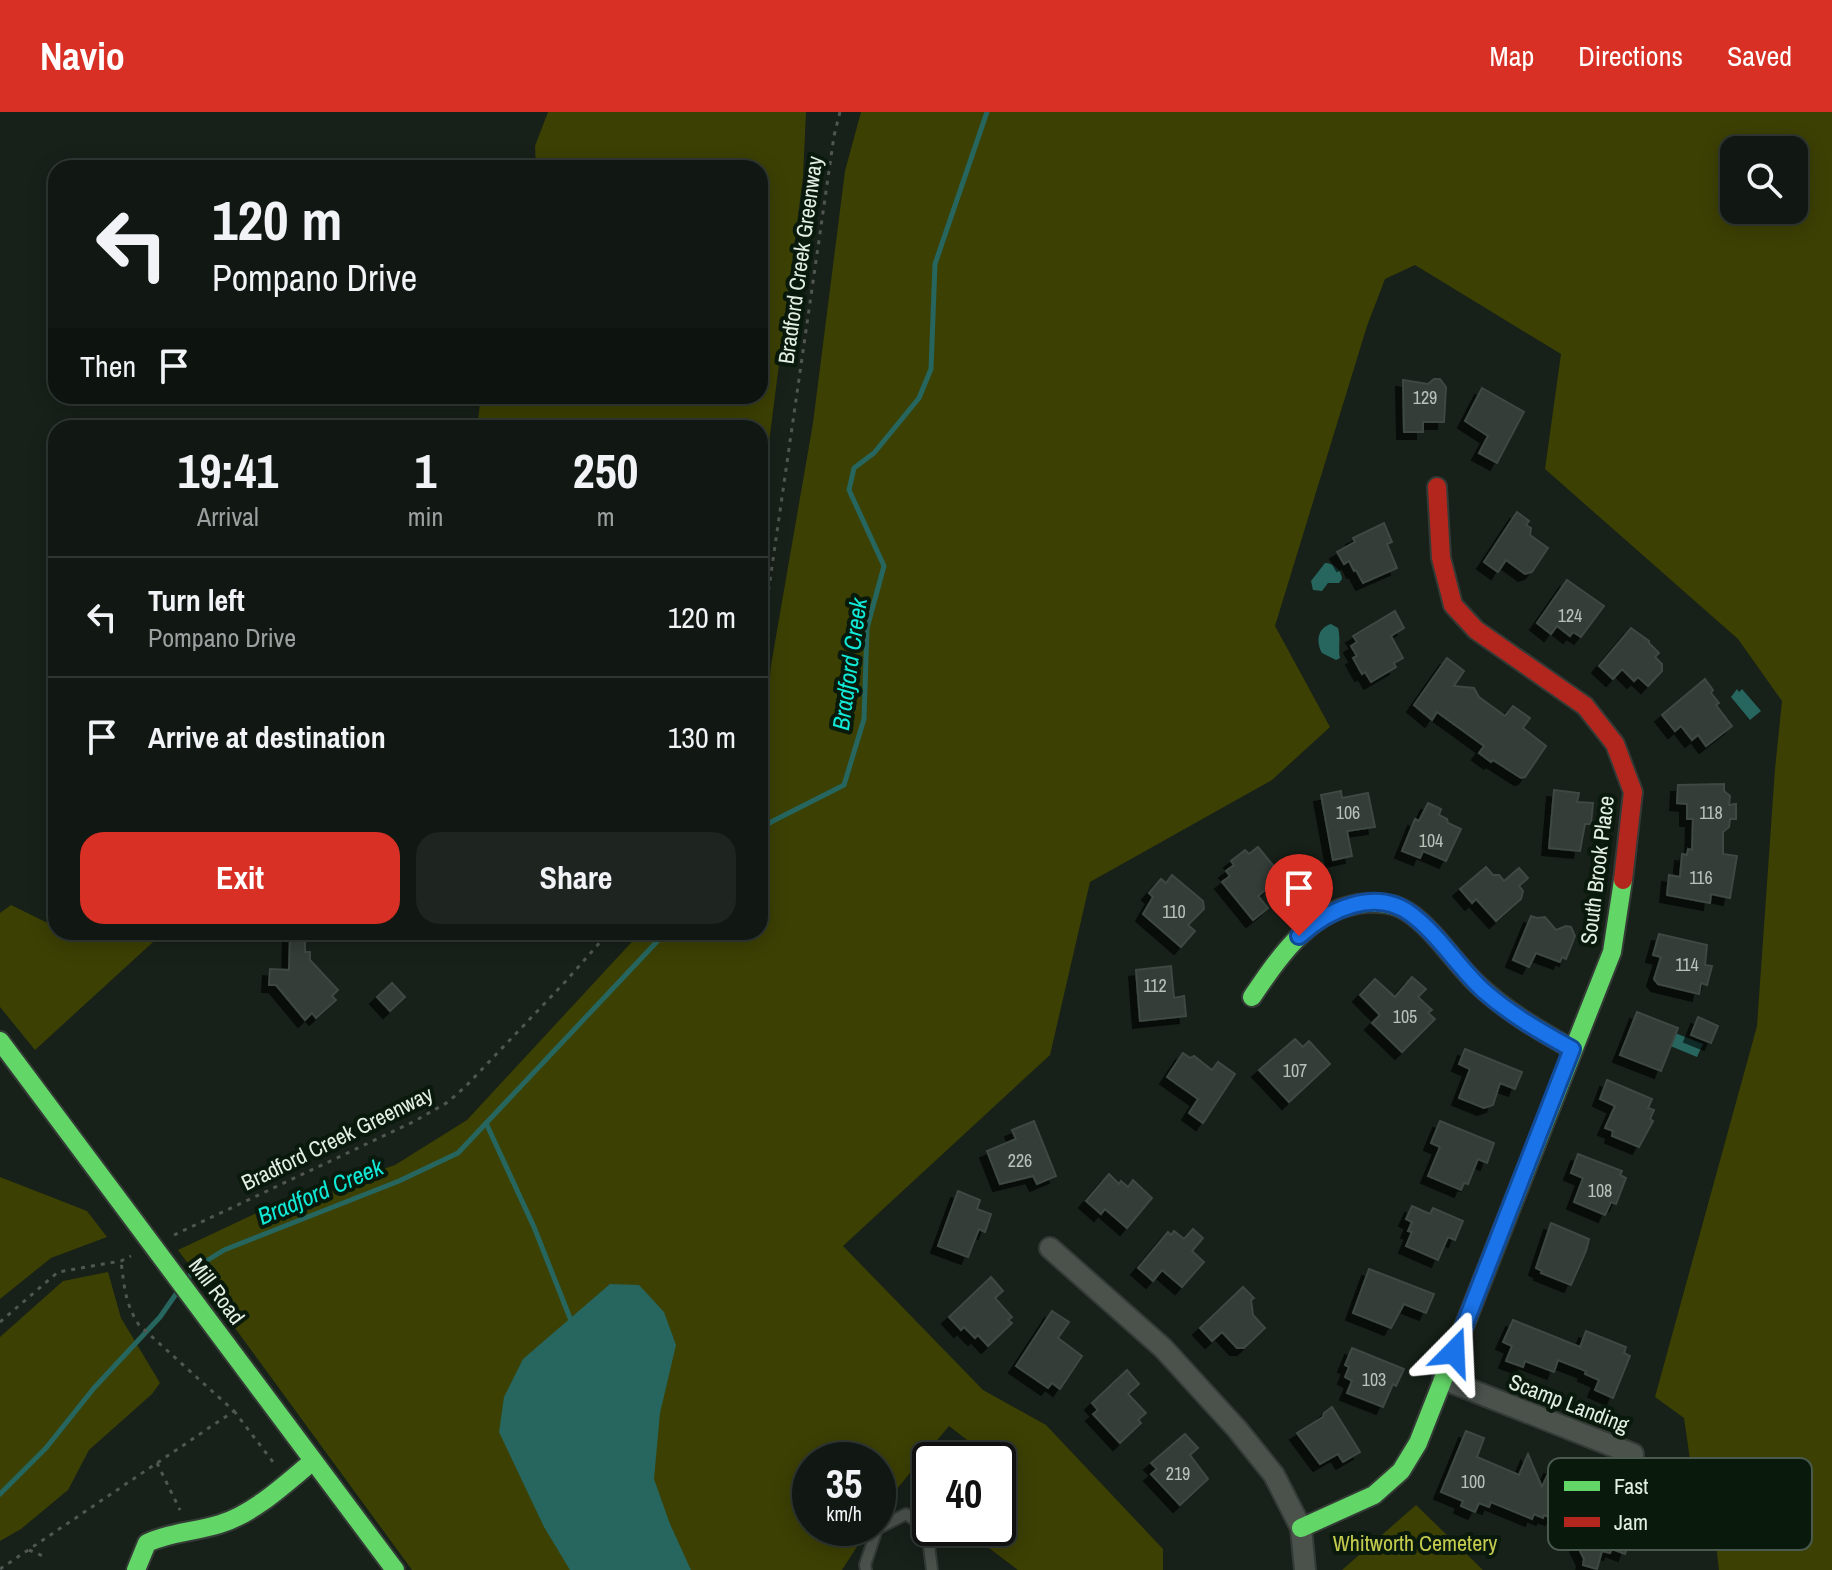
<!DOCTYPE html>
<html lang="en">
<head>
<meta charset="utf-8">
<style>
	body { margin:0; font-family:"Archivo Narrow",sans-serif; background:#1e2521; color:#f1f3f6; height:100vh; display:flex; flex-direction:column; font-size:30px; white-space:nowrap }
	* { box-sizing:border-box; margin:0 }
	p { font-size:26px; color:#9ca0a0 }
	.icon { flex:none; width:44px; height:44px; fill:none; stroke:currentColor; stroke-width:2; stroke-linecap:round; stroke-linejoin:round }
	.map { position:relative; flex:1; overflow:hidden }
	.drawer { position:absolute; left:48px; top:308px; width:720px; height:520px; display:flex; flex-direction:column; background:#111813; border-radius:24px; box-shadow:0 4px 20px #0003,0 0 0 2px #303733 }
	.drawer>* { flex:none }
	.banner { position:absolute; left:48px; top:48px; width:720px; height:244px; border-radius:24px; box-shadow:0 4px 20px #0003,0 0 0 2px #303733; background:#111813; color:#f1f3f6; overflow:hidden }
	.controls { position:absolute; left:1720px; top:24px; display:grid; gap:16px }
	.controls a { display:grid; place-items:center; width:88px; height:88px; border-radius:16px; background:#111813; box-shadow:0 4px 20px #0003,0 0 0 2px #303733; font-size:40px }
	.speed { position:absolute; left:792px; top:1330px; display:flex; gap:16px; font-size:40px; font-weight:700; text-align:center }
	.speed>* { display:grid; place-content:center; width:104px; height:104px; border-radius:50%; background:#111813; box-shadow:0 4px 20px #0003,0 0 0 2px #303733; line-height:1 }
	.speed small { font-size:20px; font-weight:400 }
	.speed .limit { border:4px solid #111; border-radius:12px; background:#fff; color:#111 }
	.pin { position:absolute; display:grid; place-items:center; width:68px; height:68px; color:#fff; margin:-82px -34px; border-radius:50% 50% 50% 0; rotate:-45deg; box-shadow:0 0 8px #0007 }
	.pin .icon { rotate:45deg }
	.me { position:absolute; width:88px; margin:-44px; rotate:21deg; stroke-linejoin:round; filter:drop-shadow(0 0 6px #0008) }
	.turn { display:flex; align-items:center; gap:28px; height:168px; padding:0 32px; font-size:36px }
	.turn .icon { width:104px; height:104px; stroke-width:2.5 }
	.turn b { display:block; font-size:56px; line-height:68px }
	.then { display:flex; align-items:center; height:76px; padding:0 32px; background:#0003; gap:16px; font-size:30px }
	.eta { display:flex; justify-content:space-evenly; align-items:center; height:136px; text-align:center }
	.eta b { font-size:48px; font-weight:700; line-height:56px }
	.cta { display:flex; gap:16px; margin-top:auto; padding:16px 32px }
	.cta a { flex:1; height:92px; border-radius:24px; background:#d93025; color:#fff; font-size:32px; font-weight:700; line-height:92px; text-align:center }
	.cta a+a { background:#1e2521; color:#f1f3f6 }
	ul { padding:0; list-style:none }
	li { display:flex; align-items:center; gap:24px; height:120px; padding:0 32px; border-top:2px solid #303733 }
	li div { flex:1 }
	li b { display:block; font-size:30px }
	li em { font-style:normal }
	header { display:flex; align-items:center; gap:48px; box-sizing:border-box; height:112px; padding:0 40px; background:#d93025; color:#fff }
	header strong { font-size:38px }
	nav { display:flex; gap:44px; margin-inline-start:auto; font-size:28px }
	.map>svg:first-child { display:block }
</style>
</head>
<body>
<header>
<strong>Navio</strong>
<nav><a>Map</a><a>Directions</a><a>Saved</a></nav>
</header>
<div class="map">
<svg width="1832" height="1458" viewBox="0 0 1832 1458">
	<defs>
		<filter id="shadow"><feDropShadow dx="-7" dy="7" stdDeviation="0" flood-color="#0009"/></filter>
	</defs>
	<rect width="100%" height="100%" fill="#172019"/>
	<g fill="#3c4003" fill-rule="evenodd">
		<path d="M548,0H806L803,65L760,401V316H477L481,284H760V56H536L535,34Z"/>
		<path d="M861,0H1832V1458H1719L1712,1398L1694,1375L1684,1306L1655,1285L1757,914L1775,657L1782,589L1738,527L1545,357L1561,242L1415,153L1385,167L1367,214L1275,514L1330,615L1272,668L1090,770L1050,943L843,1134L983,1278L1046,1313L1163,1437V1458H1018L969,1421L973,1416H998V1384L1013,1364L998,1352V1348H993L949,1314L891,1384L878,1403V1348H810V1416H869L842,1458H412L178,1138L263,1098L395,1053L467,1008L641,820H760V679L771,553L813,311L845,59ZM1734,38H1794V98H1734Z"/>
		<path d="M11,793L56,815V820H164L35,938L0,895V801Z"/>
		<path d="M0,1065L87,1099L107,1125L51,1146L0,1187Z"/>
		<path d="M108,1160L121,1206L160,1271L152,1282L89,1338L68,1378L21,1417L0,1429V1225L63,1169Z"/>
		<path d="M1416,1393L1483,1458H1342Z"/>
	</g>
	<g fill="#26665e">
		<path d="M1325,451C1333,450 1342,459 1342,467L1339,471H1328L1322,479L1313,478L1311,469Z"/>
		<path d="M1331,512L1338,516C1341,527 1338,537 1340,546L1336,548L1322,541C1316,530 1317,516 1331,512Z"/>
		<path d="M1737,577L1739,580L1742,577L1761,599L1750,608L1731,585Z"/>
		<path d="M1675,921L1703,932L1697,945L1668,933Z"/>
		<path d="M610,1172L639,1173L664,1200L676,1233L660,1301L654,1367L670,1412L691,1458H570L544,1415L499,1320L504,1285L523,1247Z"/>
	</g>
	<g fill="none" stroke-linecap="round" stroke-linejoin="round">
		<g stroke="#26665e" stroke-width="5">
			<path d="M760,720L771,710L844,673L864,607L867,516L884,454L849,378L854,356L874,341L919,286L931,257L935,152L987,0"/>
			<path d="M486,1011L534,1115L570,1206"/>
			<path d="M189,1165L195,1156L224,1138L399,1069L458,1041L666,820"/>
			<path d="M0,1382L46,1336L94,1276L160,1205L176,1182"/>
		</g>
	</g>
	<g fill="#343d37" stroke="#3e4842" stroke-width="2" filter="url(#shadow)">
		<path d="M1434,267H1440L1446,275L1444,310H1423V320H1404L1403,268L1428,272Z"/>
		<path d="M1482,276L1524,300L1497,351L1479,341L1488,324L1465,309Z"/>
		<path d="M1517,400L1529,409L1526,413L1531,416L1530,423L1548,436L1532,460L1525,462L1506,448L1498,460L1484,450Z"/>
		<path d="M1384,411L1392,430L1387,432L1397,456L1363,471L1356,458L1354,459L1349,449L1344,452L1337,440L1355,430L1353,426Z"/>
		<path d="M1567,468L1604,494L1581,525L1573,520L1570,524L1557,514L1551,522L1537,511Z"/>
		<path d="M1395,499L1404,516L1391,524L1403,546L1394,551L1396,555L1371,570L1365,560L1362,562L1353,546L1357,544L1351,534L1357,530L1353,524Z"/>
		<path d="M1631,516L1649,529V531L1659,541L1655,545L1662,552V559L1648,574L1638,565L1634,569L1622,557L1613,567L1599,554Z"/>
		<path d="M1447,546L1464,559L1454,574L1474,576L1479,585L1505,604L1513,594L1530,606L1523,616L1546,634L1525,665L1521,666L1493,648L1491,650L1479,641L1484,634L1437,600L1432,608L1414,593Z"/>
		<path d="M1705,567L1713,578L1711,581L1719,591L1716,593L1732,614L1706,634L1698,623L1692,628L1681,614L1675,619L1662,603Z"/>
		<path d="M1724,672V679L1730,684L1729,693L1736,692V707H1730L1729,715L1723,720V742L1737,744L1730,786L1711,782L1710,791L1667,783L1669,763L1680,765L1682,742L1687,743L1688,737L1692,738L1693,707H1687V692L1677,691L1678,673Z"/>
		<path d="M1554,678L1579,681L1577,690L1593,691L1591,712H1585L1580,739L1549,736Z"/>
		<path d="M1341,679L1342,686L1368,681L1375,715L1347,719L1352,744L1333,748L1321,683Z"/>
		<path d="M1428,691L1441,697L1439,703L1447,707L1448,711L1461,717L1446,749L1423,739L1420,746L1402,739L1415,707L1419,709Z"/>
		<path d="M1258,735L1276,757L1272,760L1278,768L1258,784L1268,796L1253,808L1222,770L1230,764L1226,759L1234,753L1231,749L1245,738L1249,742Z"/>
		<path d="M1486,755L1493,763H1499L1504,769L1519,756L1528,766L1519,774L1523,779L1521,787L1496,809L1476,787L1472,791L1460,777Z"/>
		<path d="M1172,763L1203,789L1204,797L1188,813L1195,819L1181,835L1143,802L1153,785L1149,781L1161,767L1166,771Z"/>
		<path d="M1531,804L1537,806L1545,805L1556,818L1566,814L1571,815L1575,824L1566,847L1562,845L1560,850L1536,841L1529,855L1513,848Z"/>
		<path d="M1659,822L1707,833L1705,853L1712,854L1707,873L1701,871L1699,882L1658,872L1654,867L1661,845L1653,843Z"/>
		<path d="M290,824L305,825V840H310V848L338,878L332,884L336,888L316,906L312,901L305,908L276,873H269L270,857L289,858Z"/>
		<path d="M1171,854L1174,886L1184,884L1186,904L1140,909L1136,858Z"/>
		<path d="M1412,865L1426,877L1418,885L1432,898L1428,901L1435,907L1402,940L1372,911L1380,903L1360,883L1375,867L1395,885Z"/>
		<path d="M392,871L405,885L390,899L377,885Z"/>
		<path d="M1637,900L1678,916L1661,959L1620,943Z"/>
		<path d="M1698,905L1718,914L1711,931L1691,923Z"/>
		<path d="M1295,927L1303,935L1309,929L1330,952L1289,990L1259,958Z"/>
		<path d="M1465,937L1522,960L1515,977L1500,971L1493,993L1484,996L1459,986L1470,957L1459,952Z"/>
		<path d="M1183,941L1190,946L1194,944L1212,958L1218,950L1235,962L1203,1011L1189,1001L1198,987L1167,965Z"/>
		<path d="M1607,968L1652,987L1648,996L1654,998L1650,1007L1653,1009L1639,1035L1612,1024L1613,1019L1605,1016L1615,994L1600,987Z"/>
		<path d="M1034,1009L1056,1064L1037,1072L1033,1064L1000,1072L987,1039L1016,1027L1012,1018Z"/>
		<path d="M1440,1009L1494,1031L1487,1051L1478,1047L1468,1072L1464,1071L1461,1078L1428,1064L1440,1035L1431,1031Z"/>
		<path d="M1578,1042L1622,1059L1620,1063L1626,1066L1616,1092L1611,1090L1605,1103L1574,1090L1583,1066L1571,1061Z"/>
		<path d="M1109,1062L1119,1072L1121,1069L1128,1075L1133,1068L1152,1086L1127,1116L1105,1097L1101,1102L1086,1089Z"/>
		<path d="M958,1079L980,1088L977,1097L991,1102L985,1120L979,1117L968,1145L938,1134Z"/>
		<path d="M1412,1094L1430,1102L1433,1096L1463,1109L1455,1128L1448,1125L1438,1148L1406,1134L1412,1120L1408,1119L1412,1110L1406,1107Z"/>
		<path d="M1551,1111L1589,1127L1586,1139L1571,1173L1541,1161L1542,1159L1536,1156Z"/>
		<path d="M1193,1117L1203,1126L1192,1139L1204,1150L1182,1175L1162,1158L1153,1169L1138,1156L1168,1120L1171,1123L1174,1119L1184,1127Z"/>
		<path d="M1369,1157L1434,1182L1426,1201L1404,1192L1391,1216L1353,1201Z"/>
		<path d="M991,1165L1003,1179L995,1186L1012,1205L1008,1208L1012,1211L988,1234L978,1223L975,1226L964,1215L961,1218L949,1205Z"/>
		<path d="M1243,1175L1254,1186L1251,1188L1253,1203L1265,1216L1244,1236H1237L1222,1220L1212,1229L1200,1216Z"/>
		<path d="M1052,1199L1069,1210L1058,1226L1082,1244L1060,1277L1052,1271L1048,1276L1016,1254Z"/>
		<path d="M1513,1208L1580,1235L1586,1219L1626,1235L1624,1241L1630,1244L1613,1286L1595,1278L1599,1268L1585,1262L1586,1259L1558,1248L1554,1260L1525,1249L1523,1255L1506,1249L1512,1234L1503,1230Z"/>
		<path d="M1352,1236L1404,1257L1396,1274L1393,1272L1383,1295L1347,1281L1352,1269L1345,1265L1349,1255L1345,1253Z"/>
		<path d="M1127,1258L1139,1272L1128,1282L1146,1301L1138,1308L1141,1311L1120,1331L1093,1302L1098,1298L1092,1291Z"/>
		<path d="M1332,1295L1360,1340L1343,1350L1338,1342L1320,1352L1297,1321L1323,1305L1324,1301Z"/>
		<path d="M1466,1319L1484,1326L1477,1345L1519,1363L1528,1342L1542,1375L1551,1355L1571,1362L1552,1406L1544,1403L1543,1406L1534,1402L1532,1407L1491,1390L1489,1395L1479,1391L1475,1400L1461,1394L1463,1389L1441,1380Z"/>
		<path d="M1185,1322L1198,1336L1190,1343L1208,1367L1180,1393L1151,1362L1157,1357L1151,1351Z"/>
		<path d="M1588,1399L1617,1408L1618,1403L1636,1409L1625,1442L1612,1437L1610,1441L1602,1439L1597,1457L1583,1453L1584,1447L1577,1433Z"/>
	</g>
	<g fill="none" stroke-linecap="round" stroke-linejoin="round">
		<g stroke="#343a35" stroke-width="14">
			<path id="lane" d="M866,1458L865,1453L877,1417L906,1402L927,1417L932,1458"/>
		</g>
		<g stroke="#343a35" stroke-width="24">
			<g id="street">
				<path d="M1050,1136L1163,1236L1237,1317L1274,1363L1301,1416L1305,1458"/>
				<path d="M1443,1267L1633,1342"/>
			</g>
		</g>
		<g stroke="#343a35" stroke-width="22">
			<g id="fast">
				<path d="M1252,885C1280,844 1312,795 1366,791C1380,790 1396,792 1408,800C1435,818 1453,849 1476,871C1504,898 1538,918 1572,937"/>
				<path d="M0,929L395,1458"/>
				<path d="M1301,1416L1374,1383L1401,1359L1418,1331L1612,840L1623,768"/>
				<path d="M136,1458L147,1431C170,1420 195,1420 220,1412C255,1401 285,1372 313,1349"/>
			</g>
		</g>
		<g stroke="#343a35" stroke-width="22">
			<path id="jam" d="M1437,375L1441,446L1453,493L1476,518L1585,594L1615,632L1633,680L1623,768"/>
		</g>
		<g stroke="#515651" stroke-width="3" stroke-dasharray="4 6" stroke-linecap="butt">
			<path d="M760,538L834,24L840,0"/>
			<path d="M174,1123L415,1009L448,990L466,974L566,869L609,820"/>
			<path d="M0,1210L58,1160L121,1149L131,1144"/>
			<path d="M234,1299L273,1350"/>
			<path d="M157,1351L180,1398"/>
			<path d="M29,1438L43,1444"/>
			<path d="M0,1457L234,1299L139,1213C125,1192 124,1173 121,1149"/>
		</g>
		<use href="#lane" stroke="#4b524c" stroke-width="10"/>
		<use href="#street" stroke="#4b524c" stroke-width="20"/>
		<use href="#fast" stroke="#63d668" stroke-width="18"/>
		<use href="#jam" stroke="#b3261e" stroke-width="18"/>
	</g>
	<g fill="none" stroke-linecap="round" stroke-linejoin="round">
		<g stroke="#114b97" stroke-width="20">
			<path id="route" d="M1299,824C1328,798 1375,775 1411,802C1439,823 1458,855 1484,879C1510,902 1541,920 1572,937L1454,1240"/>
		</g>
		<use href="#route" stroke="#1a73e8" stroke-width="14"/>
	</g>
	<g text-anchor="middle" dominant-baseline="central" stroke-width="8" stroke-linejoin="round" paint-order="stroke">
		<g font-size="18" fill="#b7c2b9">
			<text x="1425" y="285">129</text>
			<text x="1570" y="503">124</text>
			<text x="1348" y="700">106</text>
			<text x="1711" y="700">118</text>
			<text x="1431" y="728">104</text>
			<text x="1701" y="765">116</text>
			<text x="1174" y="799">110</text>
			<text x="1687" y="852">114</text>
			<text x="1155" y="873">112</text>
			<text x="1405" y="904">105</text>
			<text x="1295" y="958">107</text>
			<text x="1020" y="1048">226</text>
			<text x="1600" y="1078">108</text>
			<text x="1374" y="1267">103</text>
			<text x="1178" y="1361">219</text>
			<text x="1473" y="1369">100</text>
		</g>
		<g font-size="22" fill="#e3eee4" stroke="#091a0d">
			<text transform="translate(800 148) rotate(-82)">Bradford Creek Greenway</text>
			<text transform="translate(1597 758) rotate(-83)">South Brook Place</text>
			<text transform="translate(337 1026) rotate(-26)">Bradford Creek Greenway</text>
			<text transform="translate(217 1179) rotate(53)">Mill Road</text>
			<text transform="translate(1569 1291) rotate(21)">Scamp Landing</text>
		</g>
		<g font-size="22" fill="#c4cb4e" stroke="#091a0d">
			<text x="1415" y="1431">Whitworth Cemetery</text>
		</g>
		<g font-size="24" font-style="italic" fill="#12ead8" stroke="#091a0d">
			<text transform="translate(849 552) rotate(-82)">Bradford Creek</text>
			<text transform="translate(320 1079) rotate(-23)">Bradford Creek</text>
		</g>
	</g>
	<rect x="1548" y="1346" width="264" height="92" rx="12" fill="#091a0d" stroke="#4a5a4e" stroke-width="2"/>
	<rect x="1564" y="1369" width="36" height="10" fill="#63d668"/>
	<rect x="1564" y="1405" width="36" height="10" fill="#b3261e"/>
	<g font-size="22" fill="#e3eee4">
		<text x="1614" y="1382">Fast</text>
		<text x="1614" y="1418">Jam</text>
	</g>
</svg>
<div class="controls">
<a><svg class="icon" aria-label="search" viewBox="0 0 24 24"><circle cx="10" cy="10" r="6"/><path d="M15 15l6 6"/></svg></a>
</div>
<div class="speed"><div>35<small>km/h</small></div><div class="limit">40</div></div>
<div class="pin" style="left:1299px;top:824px;background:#d93025"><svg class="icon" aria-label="arrive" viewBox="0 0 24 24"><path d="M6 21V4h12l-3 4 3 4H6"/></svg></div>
<svg class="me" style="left:1454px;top:1240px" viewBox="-20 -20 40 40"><path d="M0-17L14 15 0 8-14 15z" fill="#1a73e8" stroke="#fff" stroke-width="4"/></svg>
<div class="banner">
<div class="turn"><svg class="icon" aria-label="left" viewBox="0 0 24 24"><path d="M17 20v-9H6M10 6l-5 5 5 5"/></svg><div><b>120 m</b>Pompano Drive</div></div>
<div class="then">Then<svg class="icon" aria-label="arrive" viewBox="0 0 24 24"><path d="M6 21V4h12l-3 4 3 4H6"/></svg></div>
</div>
<section class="drawer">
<div class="eta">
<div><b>19:41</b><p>Arrival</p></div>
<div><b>1</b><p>min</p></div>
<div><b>250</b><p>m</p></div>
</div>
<ul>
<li><svg class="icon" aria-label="left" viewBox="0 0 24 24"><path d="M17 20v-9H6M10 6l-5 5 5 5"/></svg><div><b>Turn left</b><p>Pompano Drive</p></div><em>120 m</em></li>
<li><svg class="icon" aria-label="arrive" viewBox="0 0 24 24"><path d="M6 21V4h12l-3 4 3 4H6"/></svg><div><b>Arrive at destination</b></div><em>130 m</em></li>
</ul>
<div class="cta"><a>Exit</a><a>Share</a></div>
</section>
</div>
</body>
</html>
